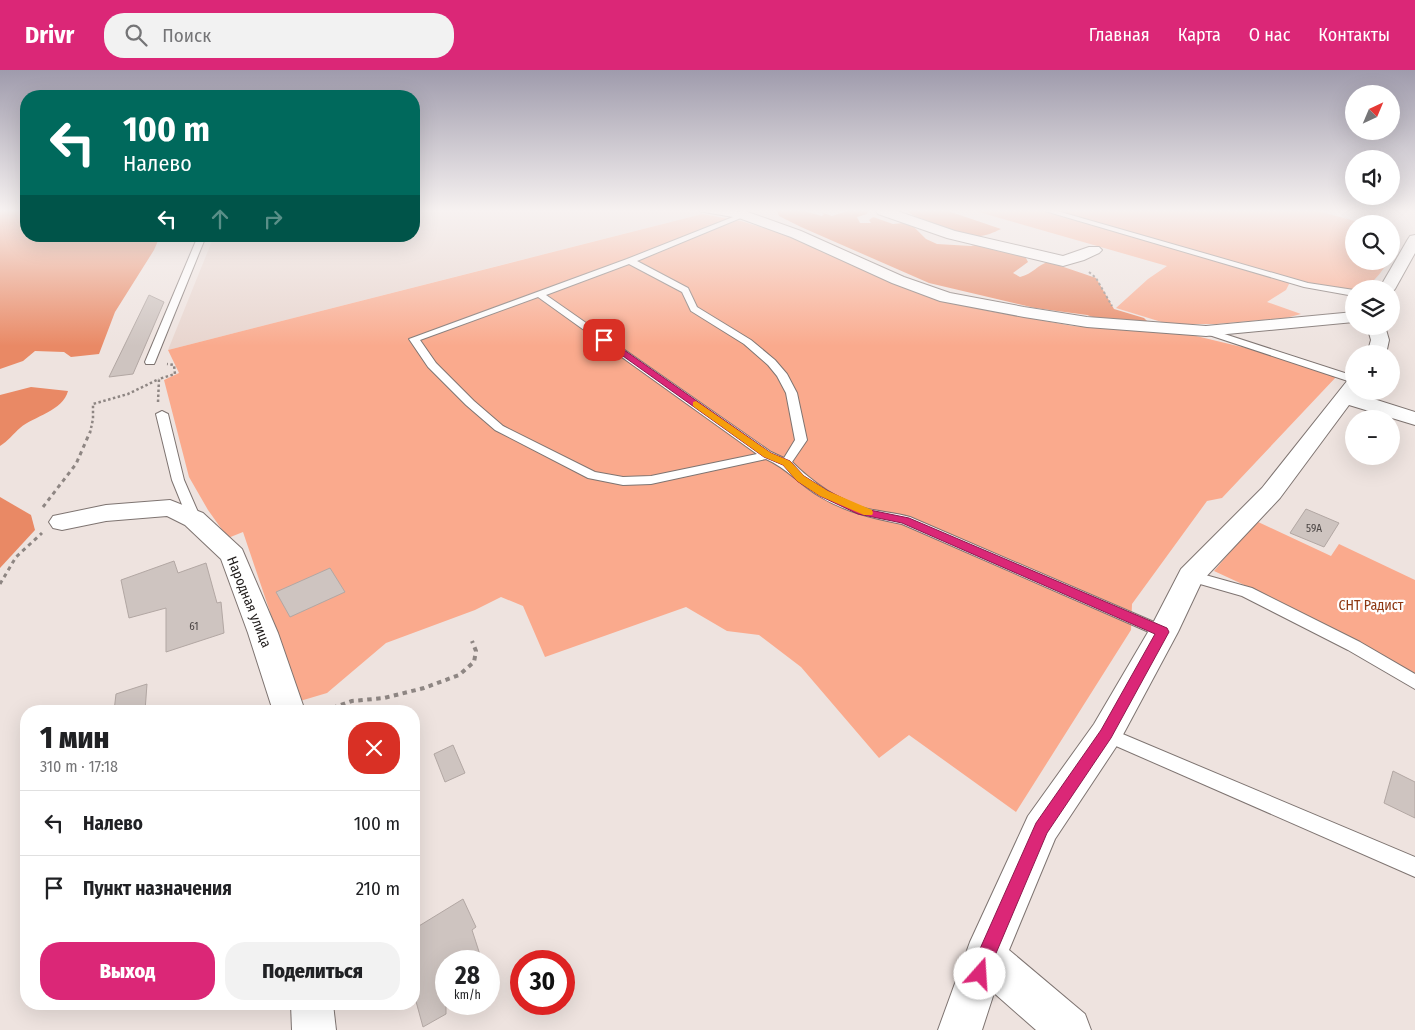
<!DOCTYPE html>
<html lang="ru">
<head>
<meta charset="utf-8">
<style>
	body { margin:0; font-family:"Fira Sans Condensed",sans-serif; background:#f2f2f2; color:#202124; height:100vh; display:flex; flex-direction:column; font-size:19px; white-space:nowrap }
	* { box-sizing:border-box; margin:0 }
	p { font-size:16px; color:#757577 }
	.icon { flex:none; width:28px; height:28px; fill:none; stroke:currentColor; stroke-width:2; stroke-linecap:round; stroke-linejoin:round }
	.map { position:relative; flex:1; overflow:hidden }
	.details { position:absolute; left:20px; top:635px; width:400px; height:305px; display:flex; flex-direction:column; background:#fff; border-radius:20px; box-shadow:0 5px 20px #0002 }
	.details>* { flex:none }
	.banner { position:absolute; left:20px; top:20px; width:400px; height:152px; border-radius:20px; box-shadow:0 5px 20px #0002; background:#00695c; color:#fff; overflow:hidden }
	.needle { width:32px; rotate:44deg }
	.buttons { position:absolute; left:1345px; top:15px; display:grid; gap:10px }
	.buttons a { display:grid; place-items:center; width:55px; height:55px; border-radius:50%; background:#fff; box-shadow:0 5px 20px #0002; font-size:25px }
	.speed { position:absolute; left:435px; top:880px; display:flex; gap:10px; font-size:25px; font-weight:700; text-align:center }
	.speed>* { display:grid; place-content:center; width:65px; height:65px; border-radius:50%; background:#fff; box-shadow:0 5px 20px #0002; line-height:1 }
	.speed small { font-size:12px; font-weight:400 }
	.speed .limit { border:8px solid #d22; background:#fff; color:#111 }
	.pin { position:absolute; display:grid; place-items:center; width:42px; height:42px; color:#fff; margin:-21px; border-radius:10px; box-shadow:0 2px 8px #0006 }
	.me { position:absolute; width:55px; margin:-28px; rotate:19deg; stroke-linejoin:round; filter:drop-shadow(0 0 4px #0008) }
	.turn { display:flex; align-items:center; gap:18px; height:105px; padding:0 20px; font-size:22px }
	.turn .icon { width:65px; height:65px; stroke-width:2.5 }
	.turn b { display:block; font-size:35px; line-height:42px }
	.lanes { display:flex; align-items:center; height:48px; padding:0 20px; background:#0003; justify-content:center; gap:25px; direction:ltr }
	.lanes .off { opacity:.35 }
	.round { display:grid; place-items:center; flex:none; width:52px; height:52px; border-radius:20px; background:#f2f2f2 }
	.summary { display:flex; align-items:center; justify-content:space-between; height:85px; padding:0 20px }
	h1 { font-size:30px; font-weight:800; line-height:38px }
	.action { display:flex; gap:10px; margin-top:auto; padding:10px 20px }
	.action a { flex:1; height:58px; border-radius:20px; background:#db2777; color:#fff; font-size:20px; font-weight:800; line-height:58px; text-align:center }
	.action a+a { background:#f2f2f2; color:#202124 }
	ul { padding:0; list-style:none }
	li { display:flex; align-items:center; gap:15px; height:65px; padding:0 20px; border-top:1px solid #e0e0e0 }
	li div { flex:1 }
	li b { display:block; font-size:19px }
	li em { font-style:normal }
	header { display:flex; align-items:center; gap:30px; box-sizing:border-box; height:70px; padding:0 25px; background:#db2777; color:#fff }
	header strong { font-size:24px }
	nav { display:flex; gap:28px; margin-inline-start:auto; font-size:18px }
	.search { width:350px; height:45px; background:#f2f2f2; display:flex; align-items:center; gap:12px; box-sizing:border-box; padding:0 18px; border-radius:20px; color:#757577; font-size:19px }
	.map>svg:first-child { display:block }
</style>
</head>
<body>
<header>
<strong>Drivr</strong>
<div class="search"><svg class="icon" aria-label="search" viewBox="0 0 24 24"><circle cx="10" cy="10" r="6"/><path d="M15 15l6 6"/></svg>Поиск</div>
<nav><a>Главная</a><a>Карта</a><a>О нас</a><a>Контакты</a></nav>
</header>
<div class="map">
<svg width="1415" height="960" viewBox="0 0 1415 960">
	<rect width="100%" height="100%" fill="#eee3df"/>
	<path fill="#e8d5ce" d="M414,141H713L168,280L214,166H414Z"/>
	<g fill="#faaa8d">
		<path d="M975,141H1318L1366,154H1354V191H1389C1383,199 1376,210 1368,215C1351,226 1310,215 1290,212L1286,220L1267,232L1301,244L1286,248L1216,254H1168L1116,238L1148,209L1167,196Z"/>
		<path d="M702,144L741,151L791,166L945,229L989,241L1073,256L1192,265L1275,285L1337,306L1222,428L1207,431L1132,534L1131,560L1016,742L909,665L879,688L801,597L759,565L727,561L686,537L545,587L523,536L501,527L475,540L386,573L327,623L300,631L243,462L228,468L208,440L189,407L164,310L179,303L168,280Z"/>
		<path d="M1256,451L1331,486L1339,474L1415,510V606L1279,531L1214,501Z"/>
	</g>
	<g fill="#e98965">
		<path d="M0,141H26V166H160L154,180L115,242L99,284L71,287L64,282L35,281L23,291L0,299Z"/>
		<path d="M777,141H804L822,146L824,144L818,141L832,146L847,141H868L867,144L857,147L860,153H871L869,150L873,147L893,154L903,153L914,157L926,169L937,174L971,176L983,173L1025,186L1028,192L1013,203L1020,207C1033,204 1038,194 1049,192L1096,208L1114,239L1144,248L1148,252L1104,251L1087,245L1035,238L929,213L801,157L779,146Z"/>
		<path d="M907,141H948L1001,159C992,163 985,167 974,166C959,166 919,151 907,141Z"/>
		<path d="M31,317L68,321C63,341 34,346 20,358C13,364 8,371 0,376V325Z"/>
		<path d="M0,427L31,445L35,460L0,498Z"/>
	</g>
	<g fill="#cec4c0" stroke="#b2a7a3">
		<path d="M149,225L164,232L133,304L109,307Z"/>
		<path d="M1306,439L1339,453L1324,477L1290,463Z"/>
		<path d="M174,491L178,503L206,493L217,533L221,532L224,563L166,582V538L129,548L121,510Z"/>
		<path d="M330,498L345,522L290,547L276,522Z"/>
		<path d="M147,614L145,641H114L116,624Z"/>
		<path d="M453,675L465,703L445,712L434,684Z"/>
		<path d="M1393,701L1415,712V748L1384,733Z"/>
		<path d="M463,829L476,857L472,860L482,891H446V944L423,957L414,924V859Z"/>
	</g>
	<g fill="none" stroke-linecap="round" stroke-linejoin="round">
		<g stroke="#7e7471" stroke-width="2">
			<g id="service">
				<path d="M699,141C712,141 739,139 748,145L637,191L688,218L697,237L751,270L775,290L787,304L797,323L807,370L792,392C811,411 841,433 868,439C882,442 896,443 910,447L1168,558L1171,562L1168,566L1163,568L1158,566L902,454C872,448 845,442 819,426C799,414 787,398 766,389L651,414L623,415L588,408L495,360L466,335L428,297L409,269L627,189L733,147ZM629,194L682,222L691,241L744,274L768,295L777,306L786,323L795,370L784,388L771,382L546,225ZM538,227L757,384L651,406L623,407L595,402L503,356L474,331L436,293L420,270Z"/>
				<path d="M1045,141H1057L1308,213L1354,220V226L1304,217Z"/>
				<path d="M198,166H206L155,292L154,294H146L145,292Z"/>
				<path d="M1206,258L1354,306V313L1203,263L1201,261Z"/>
				<path d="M162,341L168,344L184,410L201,449L199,452H189L172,410L156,344Z"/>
				<path d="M1191,501L1252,518L1360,572L1415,604V619L1348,580L1242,526L1186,510L1184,506L1186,502Z"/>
				<path d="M1106,657L1415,787V807L1100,669L1097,664L1100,659Z"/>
			</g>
		</g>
		<g stroke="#7e7471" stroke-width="2">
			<g id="minor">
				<path d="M745,141L801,161L904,207L950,223L1024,237L1087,247L1206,256L1354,242V252L1206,266L1087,257L1024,247L940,231L892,213L791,167L739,148L737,145L739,142Z"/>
				<path d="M876,141H897L955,161L1063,186L1089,177H1099L1102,180L1099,183L1084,190L1063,196L947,168L878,144Z"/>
				<path d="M1415,165V183L1395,219L1391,223V219H1379L1408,169L1410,166Z"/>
				<path d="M1367,256H1385L1389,270L1386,284H1367L1371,270Z"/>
				<path d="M1354,309V321H1360L1358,324L1415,342V355L1349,335L1280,428L1202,511L1178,562L1118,674L1055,769L1009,880L1085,944L1091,960H1036L994,923L982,960H938L970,872L1028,746L1094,654L1151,557L1181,499L1262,418L1347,311Z"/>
				<path d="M170,430L203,443L242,479L278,563L305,641H273L248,563L221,489L185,455L167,446L106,451L62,460L53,458L49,452L53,446L106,435Z"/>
				<path d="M291,934H333L336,960H292Z"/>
			</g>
		</g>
		<path stroke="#8e8683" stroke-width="2" stroke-dasharray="2.5 2.5" stroke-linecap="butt" d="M1089,202L1096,208L1112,236"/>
		<g stroke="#8e8683" stroke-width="2.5" stroke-dasharray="2.5 2.5" stroke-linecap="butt">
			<path d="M158,332L159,309L175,304L174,295L167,294"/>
			<path d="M90,363L93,349V334L128,324L159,309"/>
		</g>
		<g stroke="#8e8683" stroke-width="3" stroke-dasharray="4 4" stroke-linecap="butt">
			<path d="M43,437L76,394L90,362"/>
			<path d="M0,514L16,487L42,463"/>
		</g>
		<path stroke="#8e8683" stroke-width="4" stroke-dasharray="4.5 4.5" stroke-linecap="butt" d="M324,641L352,631L384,628L424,618L459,605L474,592L476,581L472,571"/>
		<use href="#service" fill="#fff" fill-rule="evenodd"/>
		<use href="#minor" fill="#fff" fill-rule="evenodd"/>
	</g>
	<linearGradient id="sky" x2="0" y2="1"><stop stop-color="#9f9bac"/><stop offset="0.51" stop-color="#f7f2f1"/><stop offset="1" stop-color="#f7f2f1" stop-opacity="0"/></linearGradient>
	<rect width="1415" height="276" fill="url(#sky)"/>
	<path fill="#db2777" stroke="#8e194d" d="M602,268H607L771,383L790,391L804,406L828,421L865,439L909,448L1167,558L1169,562L1111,668L1047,763L994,888L986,911L980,913L973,911L971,904L979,881L1036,753L1101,660L1155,564L902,453L858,444L820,426L797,411L783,395L764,387L602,271Z"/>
	<path fill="#f59e0b" d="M696,331L771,383L790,391L804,406L828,421L872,440L873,443L872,445H864L820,426L797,411L783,395L764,387L693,336V332Z"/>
	<g text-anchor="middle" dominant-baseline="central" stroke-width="4.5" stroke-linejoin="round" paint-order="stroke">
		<g font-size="11" fill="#4b4544">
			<text x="1314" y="458">59А</text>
			<text x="194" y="556">61</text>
		</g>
		<g font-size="14" fill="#1f1b1a" stroke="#fff">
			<text transform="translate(249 532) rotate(68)">Народная улица</text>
		</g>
		<g font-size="14" fill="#8d3711" stroke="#fff">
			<text x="1371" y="535">СНТ Радист</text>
		</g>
	</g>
</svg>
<div class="buttons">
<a><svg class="needle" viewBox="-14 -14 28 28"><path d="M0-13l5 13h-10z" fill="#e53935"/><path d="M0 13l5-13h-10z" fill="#757577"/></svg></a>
<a><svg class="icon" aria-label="sound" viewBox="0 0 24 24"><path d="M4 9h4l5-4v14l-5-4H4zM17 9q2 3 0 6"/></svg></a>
<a><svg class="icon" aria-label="search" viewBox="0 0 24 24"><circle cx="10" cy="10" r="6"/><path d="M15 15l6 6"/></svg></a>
<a><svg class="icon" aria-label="layers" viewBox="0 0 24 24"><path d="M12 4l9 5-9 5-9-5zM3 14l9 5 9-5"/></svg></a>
<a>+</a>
<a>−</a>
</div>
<div class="speed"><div>28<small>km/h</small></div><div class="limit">30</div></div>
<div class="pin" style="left:604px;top:270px;background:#d93025"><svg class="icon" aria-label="arrive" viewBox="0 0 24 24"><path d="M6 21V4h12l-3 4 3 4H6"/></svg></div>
<svg class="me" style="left:980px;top:904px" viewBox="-20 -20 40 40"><circle r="19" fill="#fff"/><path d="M0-13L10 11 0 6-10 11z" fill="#db2777"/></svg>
<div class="banner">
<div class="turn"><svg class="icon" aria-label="left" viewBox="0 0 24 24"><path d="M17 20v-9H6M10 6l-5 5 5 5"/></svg><div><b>100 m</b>Налево</div></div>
<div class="lanes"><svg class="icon" aria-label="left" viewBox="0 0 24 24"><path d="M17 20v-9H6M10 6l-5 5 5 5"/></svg><svg class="icon off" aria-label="ahead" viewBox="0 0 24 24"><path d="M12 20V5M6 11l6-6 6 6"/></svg><svg class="icon off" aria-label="right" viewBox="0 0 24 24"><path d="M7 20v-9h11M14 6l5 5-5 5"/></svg></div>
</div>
<section class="details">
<div class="summary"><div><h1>1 мин</h1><p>310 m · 17:18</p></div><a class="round" style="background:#d93025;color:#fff"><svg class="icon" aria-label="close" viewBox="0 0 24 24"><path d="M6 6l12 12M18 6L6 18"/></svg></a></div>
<ul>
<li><svg class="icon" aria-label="left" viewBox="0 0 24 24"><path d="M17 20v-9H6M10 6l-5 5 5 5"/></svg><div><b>Налево</b></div><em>100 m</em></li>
<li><svg class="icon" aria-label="arrive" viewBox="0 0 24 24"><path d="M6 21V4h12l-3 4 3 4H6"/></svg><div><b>Пункт назначения</b></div><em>210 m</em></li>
</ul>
<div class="action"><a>Выход</a><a>Поделиться</a></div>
</section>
</div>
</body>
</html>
